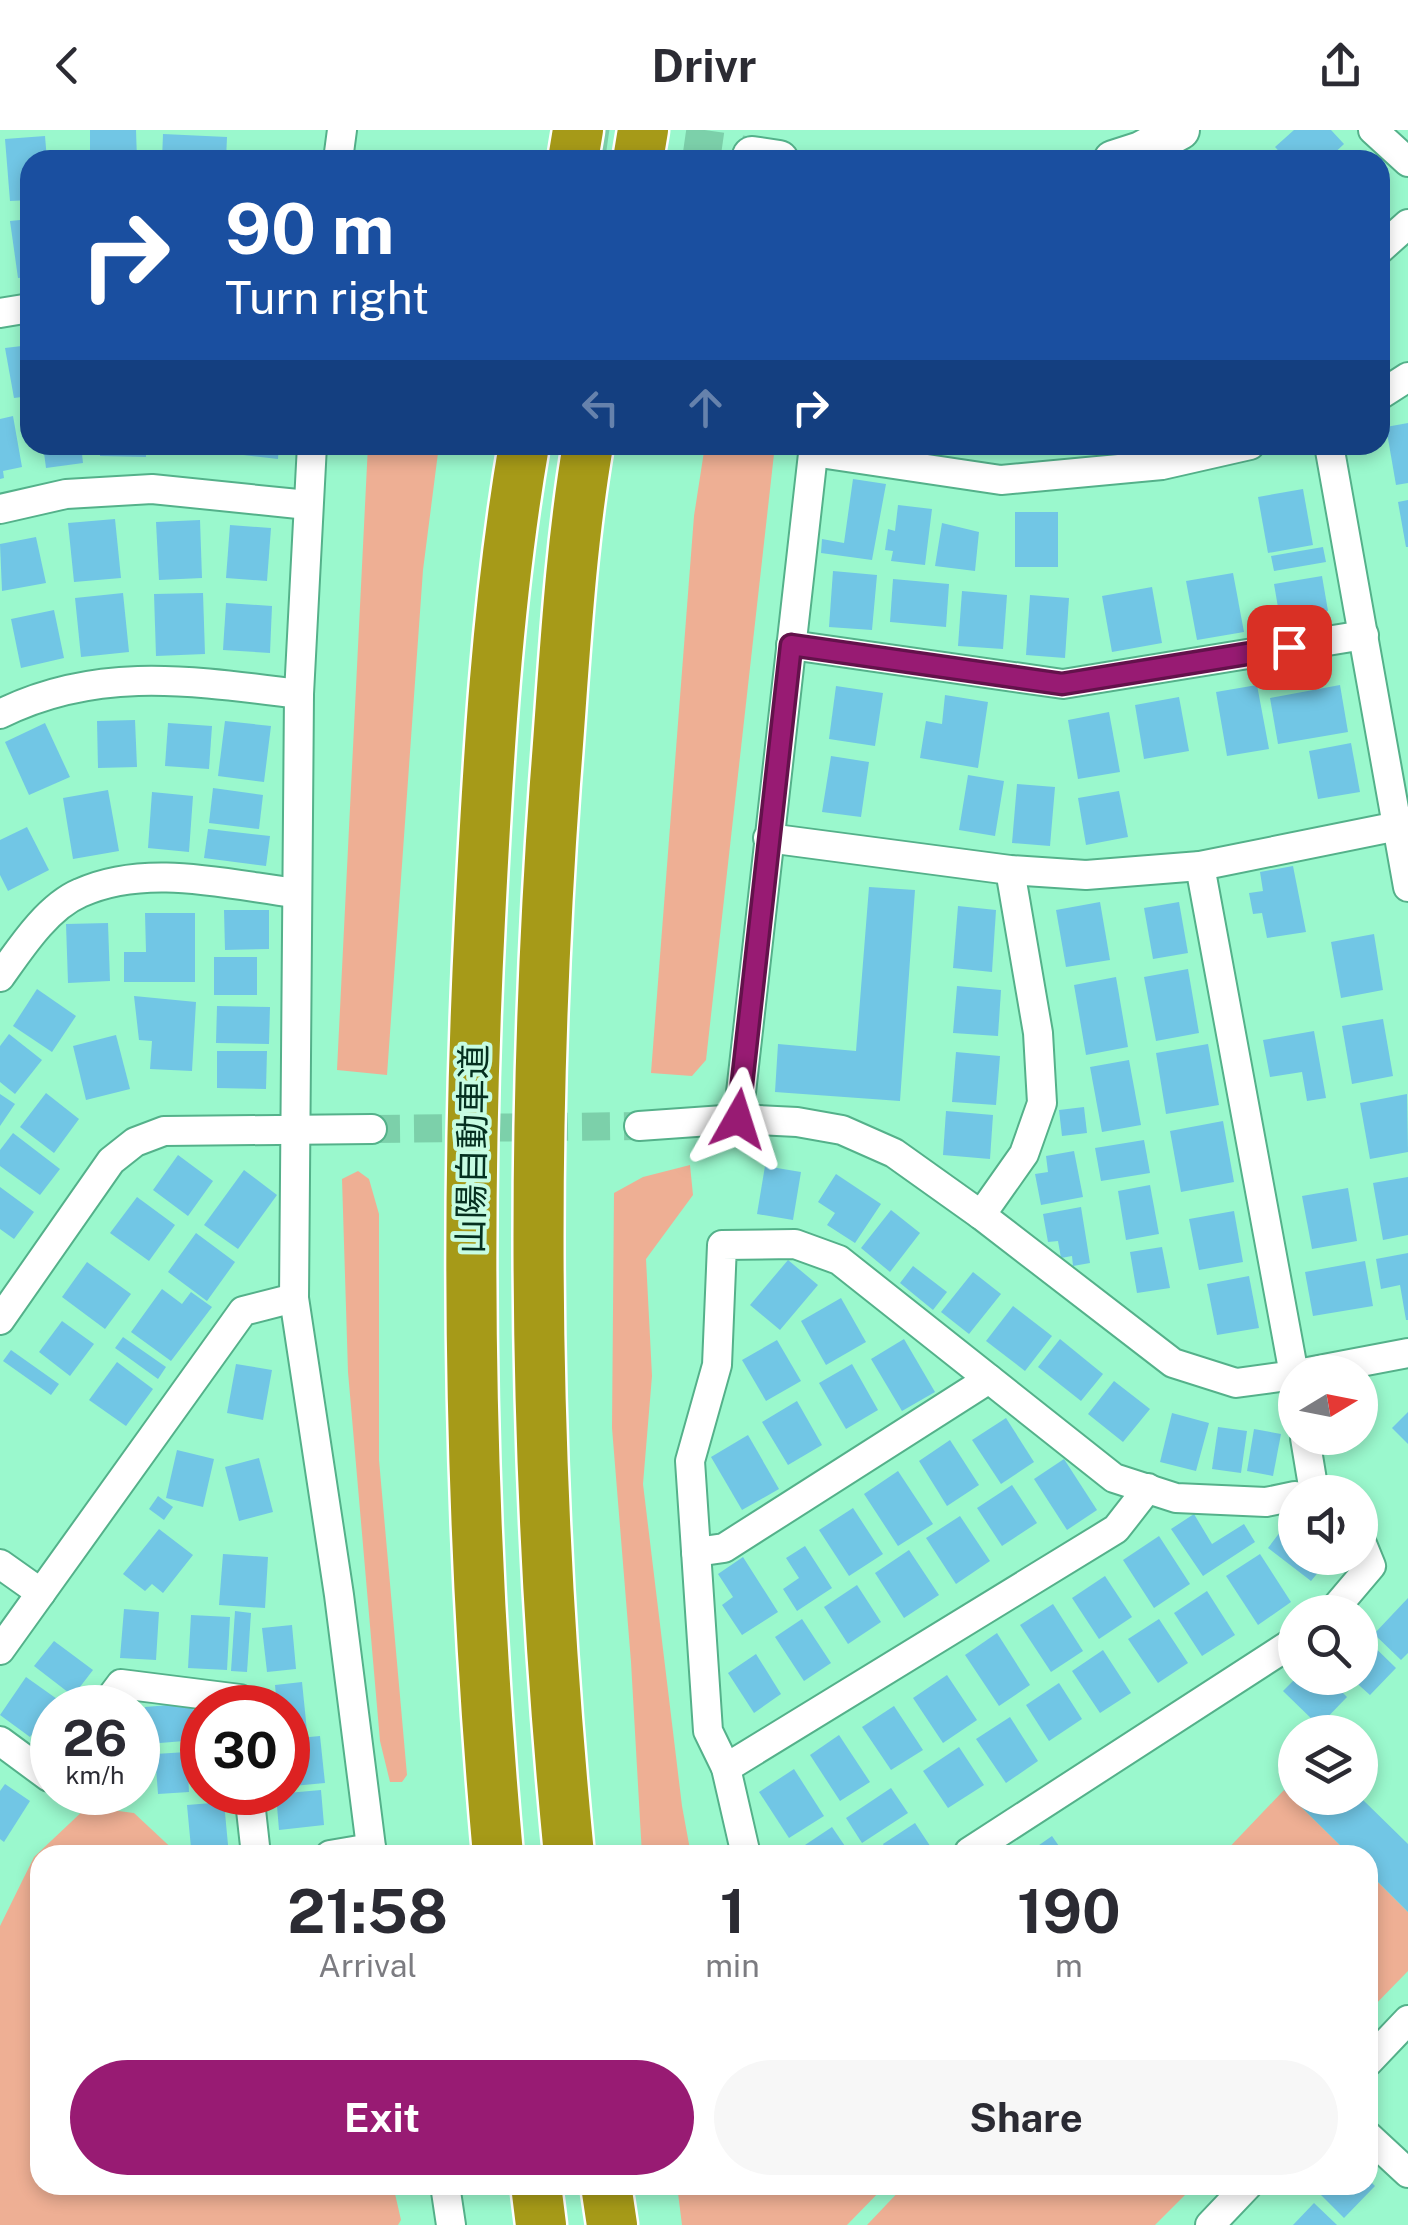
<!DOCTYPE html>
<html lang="en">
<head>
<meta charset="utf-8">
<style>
	body { margin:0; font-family:"Public Sans","Noto Sans JP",sans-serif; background:#f7f7f7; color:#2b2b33; height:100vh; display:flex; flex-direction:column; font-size:38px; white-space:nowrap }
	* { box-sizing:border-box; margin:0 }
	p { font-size:32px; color:#7c7c81 }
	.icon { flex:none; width:55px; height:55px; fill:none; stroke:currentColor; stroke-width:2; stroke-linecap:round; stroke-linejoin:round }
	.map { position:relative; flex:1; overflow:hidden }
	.sheet { position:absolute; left:30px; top:1715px; width:1348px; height:350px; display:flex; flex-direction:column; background:#fff; border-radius:30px; box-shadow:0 5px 15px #0003 }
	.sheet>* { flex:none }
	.guide { position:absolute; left:20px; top:20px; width:1370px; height:305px; border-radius:30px; box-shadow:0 5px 15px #0003; background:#1a4fa0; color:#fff; overflow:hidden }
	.needle { width:65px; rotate:80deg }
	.buttons { position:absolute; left:1278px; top:1225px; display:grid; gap:20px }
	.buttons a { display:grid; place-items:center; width:100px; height:100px; border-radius:50%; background:#fff; box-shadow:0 5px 15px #0003; font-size:50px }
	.speed { position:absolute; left:30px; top:1555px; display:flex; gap:20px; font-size:50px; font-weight:700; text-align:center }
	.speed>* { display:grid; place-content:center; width:130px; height:130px; border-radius:50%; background:#fff; box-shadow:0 5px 15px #0003; line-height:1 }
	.speed small { font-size:25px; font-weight:400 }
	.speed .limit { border:15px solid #d22; background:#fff; color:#111 }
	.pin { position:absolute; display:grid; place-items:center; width:85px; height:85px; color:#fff; margin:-42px; border-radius:20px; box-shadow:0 5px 15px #0006 }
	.me { position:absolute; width:110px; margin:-55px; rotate:6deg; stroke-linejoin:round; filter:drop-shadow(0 0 8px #0008) }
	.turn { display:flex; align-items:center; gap:35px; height:210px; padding:0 40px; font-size:45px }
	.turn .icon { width:130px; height:130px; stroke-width:2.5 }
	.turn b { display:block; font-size:70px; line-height:85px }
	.lanes { display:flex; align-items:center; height:95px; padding:0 40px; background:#0003; justify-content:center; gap:50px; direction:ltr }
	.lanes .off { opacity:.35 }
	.eta { display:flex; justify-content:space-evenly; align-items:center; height:170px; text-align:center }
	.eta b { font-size:60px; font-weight:700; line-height:70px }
	.primary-button { display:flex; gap:20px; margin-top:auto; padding:20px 40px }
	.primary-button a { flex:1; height:115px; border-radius:60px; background:#981b73; color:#fff; font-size:40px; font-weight:700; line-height:115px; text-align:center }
	.primary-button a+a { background:#f7f7f7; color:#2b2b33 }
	header { display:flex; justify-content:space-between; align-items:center; height:130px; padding:0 40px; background:#fff; font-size:45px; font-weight:700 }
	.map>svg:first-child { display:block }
</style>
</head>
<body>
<header><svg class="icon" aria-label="back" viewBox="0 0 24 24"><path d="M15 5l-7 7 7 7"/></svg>Drivr<svg class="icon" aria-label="share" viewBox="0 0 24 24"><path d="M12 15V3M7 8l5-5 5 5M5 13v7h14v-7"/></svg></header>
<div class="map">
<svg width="1408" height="2095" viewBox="0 0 1408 2095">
	<rect width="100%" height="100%" fill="#9af8cd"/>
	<g fill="#eeaf94">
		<path d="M368,315H439L423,440L387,945L337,940Z"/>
		<path d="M705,315H775L706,930L692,946L651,943L694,386Z"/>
		<path d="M690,1035L693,1065L646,1129L652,1246L643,1354L682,1676L691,1725H642L631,1532L612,1298L614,1063L643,1047Z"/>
		<path d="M358,1041L369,1049L379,1084V1330L407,1645L402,1652H390L380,1611L348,1242L342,1049Z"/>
		<path d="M1284,1660L1350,1725H1222Z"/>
		<path d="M87,1677L134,1683L179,1725H40V2055H393L401,2090L398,2095H0V1796L34,1727Z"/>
		<path d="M1368,1742L1408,1782V1841L1368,1882Z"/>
		<path d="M677,2055H886L847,2095H682Z"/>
		<path d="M905,2055H1195L1155,2095H867Z"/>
	</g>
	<g fill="#71c6e5">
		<path d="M90,0H136L137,30H90Z"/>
		<path d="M1294,0H1331L1344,14L1327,30H1287L1275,17Z"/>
		<path d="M163,4L227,7L226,30H162Z"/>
		<path d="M45,6L47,30H30V70L10,71L5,9Z"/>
		<path d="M246,25L274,27V30H245Z"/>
		<path d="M30,89V147L18,148L10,91Z"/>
		<path d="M30,215V266L14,268L5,218Z"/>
		<path d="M13,286L22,337L3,341L4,348L0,349V289Z"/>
		<path d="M1408,293V353L1396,355L1386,297Z"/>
		<path d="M43,315H81L83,333L46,338Z"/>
		<path d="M101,315H146V327L100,326Z"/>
		<path d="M235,315H279L278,329L235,324Z"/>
		<path d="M853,349L886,354L872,430L821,423L822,409L844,413Z"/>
		<path d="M1303,359L1313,415L1268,423L1258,367Z"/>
		<path d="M1408,370V417H1406L1398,372Z"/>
		<path d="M898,375L932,379L925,435L891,431L893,421L885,420L888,399L895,401Z"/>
		<rect x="1015" y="382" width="43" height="55"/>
		<path d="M115,389L121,448L74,452L68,393Z"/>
		<path d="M200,390L202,448L159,450L156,392Z"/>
		<path d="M942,393L979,402L975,441L935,436Z"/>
		<path d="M230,395L271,398L267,451L226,448Z"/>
		<path d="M36,407L46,453L2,461L0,414Z"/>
		<path d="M1323,417L1326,432L1274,441L1271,426Z"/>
		<path d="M833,441L877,445L872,500L829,497Z"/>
		<path d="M1233,443L1244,502L1197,510L1186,451Z"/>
		<path d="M1322,446L1328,481L1280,489L1274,454Z"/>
		<path d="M893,449L949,454L946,497L890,492Z"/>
		<path d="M1152,457L1162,513L1112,522L1102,466Z"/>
		<path d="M962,461L1007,465L1003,519L958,516Z"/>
		<path d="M123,463L129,522L81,527L75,468Z"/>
		<path d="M203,463L205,524L156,526L154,464Z"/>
		<path d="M1030,465L1069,468L1065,528L1026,525Z"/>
		<path d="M226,473L272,476L270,523L223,520Z"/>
		<path d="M54,480L64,528L21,538L11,489Z"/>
		<path d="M1257,555L1269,619L1227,626L1216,562Z"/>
		<path d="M1340,555L1348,602L1278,614L1270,568Z"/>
		<path d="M836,556L883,563L875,616L829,609Z"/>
		<path d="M945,565L988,572L978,638L920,628L926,591L942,594Z"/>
		<path d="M1179,567L1189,621L1144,629L1135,575Z"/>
		<path d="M1109,582L1120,642L1078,649L1068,590Z"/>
		<path d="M135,590L137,637L98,638L97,591Z"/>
		<path d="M225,591L271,596L264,652L218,646Z"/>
		<path d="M45,593L70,647L29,665L5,612Z"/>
		<path d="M168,593L212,596L209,639L165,636Z"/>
		<path d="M1351,613L1360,662L1318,669L1309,621Z"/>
		<path d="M831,626L869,632L861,687L822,682Z"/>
		<path d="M968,645L1004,651L995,706L959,700Z"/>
		<path d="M1017,654L1055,657L1050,716L1012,713Z"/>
		<path d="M213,658L263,665L259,699L209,693Z"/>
		<path d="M108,660L119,721L73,729L63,668Z"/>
		<path d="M1119,661L1128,707L1086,715L1078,668Z"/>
		<path d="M152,662L193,666L189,722L148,718Z"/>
		<path d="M27,697L49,740L8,761L0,745V710Z"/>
		<path d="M208,699L270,706L266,736L204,728Z"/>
		<path d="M1293,736L1306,802L1267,808L1262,783L1253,784L1249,763L1263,761L1260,742Z"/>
		<path d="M869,757L915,760L900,971L775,962L778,914L856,921Z"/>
		<path d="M1100,772L1110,830L1066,837L1056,780Z"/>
		<path d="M1179,772L1188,823L1153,829L1144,778Z"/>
		<path d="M958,776L996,780L992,842L953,838Z"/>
		<path d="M224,780H269V819L225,820Z"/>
		<path d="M145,783H195V852H124V822H146Z"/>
		<path d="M108,793L110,851L68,853L66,794Z"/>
		<path d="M1374,804L1383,860L1341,868L1331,812Z"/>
		<rect x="214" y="827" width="43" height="38"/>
		<path d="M1188,839L1199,903L1156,911L1144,847Z"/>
		<path d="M1116,847L1128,917L1086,925L1074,855Z"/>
		<path d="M957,856L1001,860L998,906L953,903Z"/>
		<path d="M37,859L76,886L52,922L13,896Z"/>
		<path d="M134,866L196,872L192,941L150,939L152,911L139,910Z"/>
		<path d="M217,876L270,877L269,914L216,913Z"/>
		<path d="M1383,889L1393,946L1352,954L1342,896Z"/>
		<path d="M1314,901L1326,968L1307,971L1302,942L1270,947L1263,910Z"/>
		<path d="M9,904L42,930L15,964L0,952V916Z"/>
		<path d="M116,905L130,959L86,970L73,916Z"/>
		<path d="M1208,914L1219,975L1166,984L1156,923Z"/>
		<path d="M217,921H267L266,959L217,958Z"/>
		<path d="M956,922L1000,926L996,975L952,972Z"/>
		<path d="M1129,930L1141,995L1102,1002L1090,937Z"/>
		<path d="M46,963L79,989L54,1023L20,997Z"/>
		<path d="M0,964L15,974L0,996Z"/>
		<path d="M1407,964L1408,1022L1370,1029L1360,973Z"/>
		<path d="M1084,977L1087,1003L1062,1006L1059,980Z"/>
		<path d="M946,981L993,985L990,1029L943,1025Z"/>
		<path d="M1223,991L1234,1052L1181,1062L1170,1001Z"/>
		<path d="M13,1003L60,1039L40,1065L0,1036V1020Z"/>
		<path d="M1144,1010L1150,1043L1101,1051L1095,1018Z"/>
		<path d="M1074,1021L1083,1067L1041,1075L1035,1044L1048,1042L1046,1026Z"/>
		<path d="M178,1025L213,1051L188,1086L153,1060Z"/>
		<path d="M765,1036L801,1042L793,1090L757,1084Z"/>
		<path d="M244,1040L277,1065L238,1119L204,1095Z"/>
		<path d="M836,1044L881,1074L855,1113L827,1095L835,1083L818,1072Z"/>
		<path d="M1408,1047V1105L1383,1110L1373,1053Z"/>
		<path d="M1150,1055L1159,1104L1126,1110L1118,1061Z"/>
		<path d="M0,1057L34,1082L14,1109L0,1099Z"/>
		<path d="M1348,1058L1357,1111L1312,1119L1302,1066Z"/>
		<path d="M137,1067L175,1095L149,1131L110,1103Z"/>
		<path d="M1081,1077L1090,1133L1073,1136L1072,1126L1061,1128L1058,1111L1048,1112L1043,1084Z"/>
		<path d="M891,1080L920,1103L890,1142L861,1118Z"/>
		<path d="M1234,1081L1243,1132L1199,1140L1189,1089Z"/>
		<path d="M196,1103L235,1132L207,1171L168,1142Z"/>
		<path d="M1162,1117L1170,1158L1137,1163L1130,1122Z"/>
		<path d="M1408,1123V1190H1406L1400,1155L1381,1159L1376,1129Z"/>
		<path d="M788,1130L818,1155L780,1200L750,1175Z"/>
		<path d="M1365,1131L1373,1176L1313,1186L1305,1142Z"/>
		<path d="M87,1132L131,1164L105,1199L62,1167Z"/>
		<path d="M913,1136L947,1162L933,1180L900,1153Z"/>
		<path d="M973,1142L1001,1164L969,1204L941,1182Z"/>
		<path d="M1249,1146L1259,1198L1217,1205L1207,1154Z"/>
		<path d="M162,1159L182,1174L191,1162L212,1177L171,1231L131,1202Z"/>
		<path d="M841,1168L866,1212L826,1235L801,1191Z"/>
		<path d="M1013,1176L1052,1206L1025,1241L986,1211Z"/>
		<path d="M62,1191L94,1214L70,1246L39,1222Z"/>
		<path d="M123,1207L166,1237L158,1249L115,1218Z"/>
		<path d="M904,1209L935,1262L902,1281L871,1229Z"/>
		<path d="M1060,1209L1103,1244L1081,1271L1038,1237Z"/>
		<path d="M777,1210L801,1251L766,1271L742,1230Z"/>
		<path d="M11,1220L59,1254L51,1265L3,1231Z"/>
		<path d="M117,1232L153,1259L126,1296L89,1270Z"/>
		<path d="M236,1234L272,1240L263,1290L227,1283Z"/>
		<path d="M852,1234L878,1280L846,1299L819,1253Z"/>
		<path d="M1114,1251L1150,1279L1123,1312L1088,1284Z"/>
		<path d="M797,1271L822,1315L788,1335L762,1292Z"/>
		<path d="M1408,1282V1314L1392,1298Z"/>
		<path d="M1172,1283L1209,1293L1196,1341L1160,1332Z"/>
		<path d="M1006,1288L1034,1332L1001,1354L972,1310Z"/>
		<path d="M1218,1297L1247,1301L1241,1343L1212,1339Z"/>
		<path d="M1254,1299L1281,1304L1273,1346L1247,1341Z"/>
		<path d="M748,1305L779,1359L742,1380L711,1327Z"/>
		<path d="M950,1310L979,1355L947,1376L919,1331Z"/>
		<path d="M177,1320L214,1329L203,1377L166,1368Z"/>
		<path d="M259,1328L273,1382L239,1391L225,1337Z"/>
		<path d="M1064,1329L1097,1380L1067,1400L1034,1349Z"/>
		<path d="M898,1341L933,1394L898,1416L864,1364Z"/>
		<path d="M1012,1355L1037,1393L1002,1416L977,1378Z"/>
		<path d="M158,1366L173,1377L164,1390L149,1379Z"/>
		<path d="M853,1378L883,1424L849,1446L819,1400Z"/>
		<path d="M1194,1384L1212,1414L1244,1394L1255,1412L1203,1446L1171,1399Z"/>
		<path d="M960,1386L990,1431L956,1454L926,1408Z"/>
		<path d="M1290,1389L1295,1393V1428H1330L1311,1451L1268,1418Z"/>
		<path d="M159,1399L193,1425L163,1463L152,1454L145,1461L123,1444Z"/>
		<path d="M1159,1406L1190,1454L1154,1478L1123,1430Z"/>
		<path d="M805,1416L832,1458L797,1481L783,1459L799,1448L786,1428Z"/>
		<path d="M909,1420L939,1465L904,1488L875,1443Z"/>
		<path d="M223,1424L268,1427L265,1478L219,1475Z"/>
		<path d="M1260,1424L1291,1472L1258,1495L1226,1446Z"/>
		<path d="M743,1427L778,1482L742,1505L722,1475L733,1467L718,1444Z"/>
		<path d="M1105,1446L1132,1487L1099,1509L1072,1468Z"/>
		<path d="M857,1455L881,1492L848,1514L824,1477Z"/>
		<path d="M1207,1461L1235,1505L1202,1526L1174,1483Z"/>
		<path d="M1408,1468V1523L1401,1530L1374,1504Z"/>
		<path d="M1053,1474L1083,1521L1051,1542L1020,1495Z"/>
		<path d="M124,1479L159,1482L156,1530L120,1528Z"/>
		<path d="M235,1481L251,1483L247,1542L231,1541Z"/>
		<path d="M191,1485L230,1487L227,1540L188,1538Z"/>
		<path d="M802,1489L831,1533L804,1551L775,1507Z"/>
		<path d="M1159,1489L1188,1533L1158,1553L1128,1509Z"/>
		<path d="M292,1495L296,1539L267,1542L262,1498Z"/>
		<path d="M997,1503L1030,1555L999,1576L965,1525Z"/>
		<path d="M1360,1503L1396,1538L1370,1565L1351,1548H1360Z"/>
		<path d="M54,1511L93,1540L73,1566L34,1536Z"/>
		<path d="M1103,1520L1131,1563L1100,1583L1072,1541Z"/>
		<path d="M756,1524L781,1564L754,1583L728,1543Z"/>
		<path d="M947,1545L977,1590L943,1613L913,1568Z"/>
		<path d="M26,1547L57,1569L30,1607L0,1585Z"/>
		<path d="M1296,1548H1328L1347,1567L1319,1596L1283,1561Z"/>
		<path d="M302,1552L307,1601L288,1603V1578H277L275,1555Z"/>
		<path d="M1059,1553L1082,1589L1049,1611L1026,1575Z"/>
		<path d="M193,1573L196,1610L148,1614L145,1577Z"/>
		<path d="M894,1576L923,1620L891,1640L862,1597Z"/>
		<path d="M1010,1587L1038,1631L1006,1653L976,1609Z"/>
		<path d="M839,1605L870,1652L840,1671L810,1625Z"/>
		<path d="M320,1606L325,1653L293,1656L289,1609Z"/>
		<path d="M959,1617L984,1655L948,1678L923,1641Z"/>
		<path d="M187,1622L189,1662L158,1664L155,1624Z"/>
		<path d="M794,1639L824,1686L789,1708L759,1662Z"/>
		<path d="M1295,1649V1668H1361L1408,1714V1782L1368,1742V1725H1350L1284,1660Z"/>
		<path d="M5,1654L30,1671L4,1712L0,1709V1661Z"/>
		<path d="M891,1658L908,1683L862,1713L846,1688Z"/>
		<path d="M321,1660L324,1695L279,1700L276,1664Z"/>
		<path d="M224,1672L228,1715L191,1718L187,1675Z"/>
		<path d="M915,1693L936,1725H890L883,1714Z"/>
		<path d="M832,1697L851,1725H790Z"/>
		<path d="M1052,1706L1065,1725H1025Z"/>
		<path d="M1368,2049L1375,2056L1344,2088L1316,2060L1322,2055H1368Z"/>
		<path d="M1314,2073L1337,2095H1293Z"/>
	</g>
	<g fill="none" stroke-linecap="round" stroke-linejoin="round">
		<path stroke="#7cd0aa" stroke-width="28" stroke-dasharray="28 14" stroke-linecap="butt" d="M372,999L639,996"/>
		<path stroke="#7cd0aa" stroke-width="38" stroke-dasharray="38 19" stroke-linecap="butt" d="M571,0L752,26"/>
		<g stroke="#54b18a" stroke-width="32">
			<g id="street">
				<path d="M1373,0L1408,32"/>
				<path d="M338,30L342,0"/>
				<path d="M1380,119L1408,94"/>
				<path d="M0,183L30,178"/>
				<path d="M1380,265L1408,247"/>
				<path d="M312,315L299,564L294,1168L339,1465L372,1725"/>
				<path d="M1329,315L1408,757"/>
				<path d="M813,322L1001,350L1162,335L1250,315"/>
				<path d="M0,379L66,364L152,359L308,375"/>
				<path d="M791,515L1063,554L1364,505"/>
				<path d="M0,584C98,535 194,551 299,564"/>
				<path d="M768,708L1010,740L1086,745L1200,736L1408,694"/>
				<path d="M1200,736L1295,1250"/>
				<path d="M0,847C20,819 47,777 80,763C146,733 225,754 295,763"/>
				<path d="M738,989L814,315"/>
				<path d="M639,996L738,989L797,992L842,1000L894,1023L981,1085L1173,1233L1236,1253L1295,1245"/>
				<path d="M981,1085L1024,1024L1042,973L1038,903L1010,740"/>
				<path d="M0,1190L111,1031L135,1012L164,1001L372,999"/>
				<path d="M1308,1242L1408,1223"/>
				<path d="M1305,1308L1314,1362"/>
				<path d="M696,1422L724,1418L989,1249"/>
				<path d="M0,1434L41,1463"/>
				<path d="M1332,1482L1371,1436L1360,1409"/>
				<path d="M0,1520L243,1181L294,1168"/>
				<path d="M103,1578L121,1554L240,1569L241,1578"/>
				<path d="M0,1611L49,1647L52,1642"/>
				<path d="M726,1638L1116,1399L1148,1358"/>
				<path d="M249,1662L256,1725"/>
				<path d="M330,1725L371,1718"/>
				<path d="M746,1725L726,1638L708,1601L690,1331L717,1235L722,1115L795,1114L839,1130L1114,1348L1176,1368L1266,1372L1295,1366"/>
				<path d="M970,1725L969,1722L1295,1511"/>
				<path d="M1368,1932L1408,1890"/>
				<path d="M1368,2006L1408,2043"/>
				<path d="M445,2055L451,2095"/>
				<path d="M1210,2095L1248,2055"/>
			</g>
		</g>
		<g stroke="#54b18a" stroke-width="42">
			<g id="secondary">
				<path d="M752,26L779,30"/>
				<path d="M1113,30L1141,21L1180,0"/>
			</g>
		</g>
		<g stroke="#fff" stroke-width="55">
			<g id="highway">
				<path d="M573,30L578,0"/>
				<path d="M638,30L643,0"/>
				<path d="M498,1725C470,1412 464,1103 480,789C488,631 497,471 524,315"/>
				<path d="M569,1725C534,1369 529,1010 555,653C564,541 569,426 588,315"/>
				<path d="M536,2055L541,2095"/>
				<path d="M606,2055L612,2095"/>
			</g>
		</g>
		<use href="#street" stroke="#fff" stroke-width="28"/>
		<use href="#secondary" stroke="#fff" stroke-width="38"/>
		<use href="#highway" stroke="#a69a18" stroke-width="50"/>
	</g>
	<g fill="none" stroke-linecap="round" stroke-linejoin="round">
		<g stroke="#63124b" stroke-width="25">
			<path id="route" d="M738,989L791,515L1062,554L1289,517"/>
		</g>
		<use href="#route" stroke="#981b73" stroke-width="18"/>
	</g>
	<g text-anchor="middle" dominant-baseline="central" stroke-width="8" stroke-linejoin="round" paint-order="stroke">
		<g font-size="35" fill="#042f1f" stroke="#c7fce2">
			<text transform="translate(472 1019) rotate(-89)">山陽自動車道</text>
		</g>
	</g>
</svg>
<div class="buttons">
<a><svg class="needle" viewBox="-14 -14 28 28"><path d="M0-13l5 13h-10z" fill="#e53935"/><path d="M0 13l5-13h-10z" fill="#7c7c81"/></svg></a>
<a><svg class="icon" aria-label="sound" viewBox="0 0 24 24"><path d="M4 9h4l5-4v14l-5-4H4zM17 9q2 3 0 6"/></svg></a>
<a><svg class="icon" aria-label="search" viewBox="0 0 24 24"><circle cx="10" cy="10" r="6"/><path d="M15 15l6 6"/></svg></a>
<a><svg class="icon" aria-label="layers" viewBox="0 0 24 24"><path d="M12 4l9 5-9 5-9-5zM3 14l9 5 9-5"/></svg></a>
</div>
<div class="speed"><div>26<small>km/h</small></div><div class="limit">30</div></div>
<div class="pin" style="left:1289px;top:517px;background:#d93025"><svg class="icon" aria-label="arrive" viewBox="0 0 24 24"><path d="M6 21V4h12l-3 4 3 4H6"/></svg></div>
<svg class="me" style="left:738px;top:989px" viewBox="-20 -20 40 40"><path d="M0-17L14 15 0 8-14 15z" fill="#981b73" stroke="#fff" stroke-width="4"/></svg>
<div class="guide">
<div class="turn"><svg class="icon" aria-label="right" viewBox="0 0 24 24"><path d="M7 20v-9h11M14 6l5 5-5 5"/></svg><div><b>90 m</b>Turn right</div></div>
<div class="lanes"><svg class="icon off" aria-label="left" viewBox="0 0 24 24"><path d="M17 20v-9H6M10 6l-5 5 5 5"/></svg><svg class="icon off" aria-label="ahead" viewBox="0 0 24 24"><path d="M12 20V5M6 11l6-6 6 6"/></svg><svg class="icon" aria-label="right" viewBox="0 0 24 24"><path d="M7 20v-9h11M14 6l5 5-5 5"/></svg></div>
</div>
<section class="sheet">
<div class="eta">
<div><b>21:58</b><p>Arrival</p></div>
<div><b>1</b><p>min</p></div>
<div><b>190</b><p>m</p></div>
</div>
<div class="primary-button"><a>Exit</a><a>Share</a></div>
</section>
</div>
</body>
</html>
